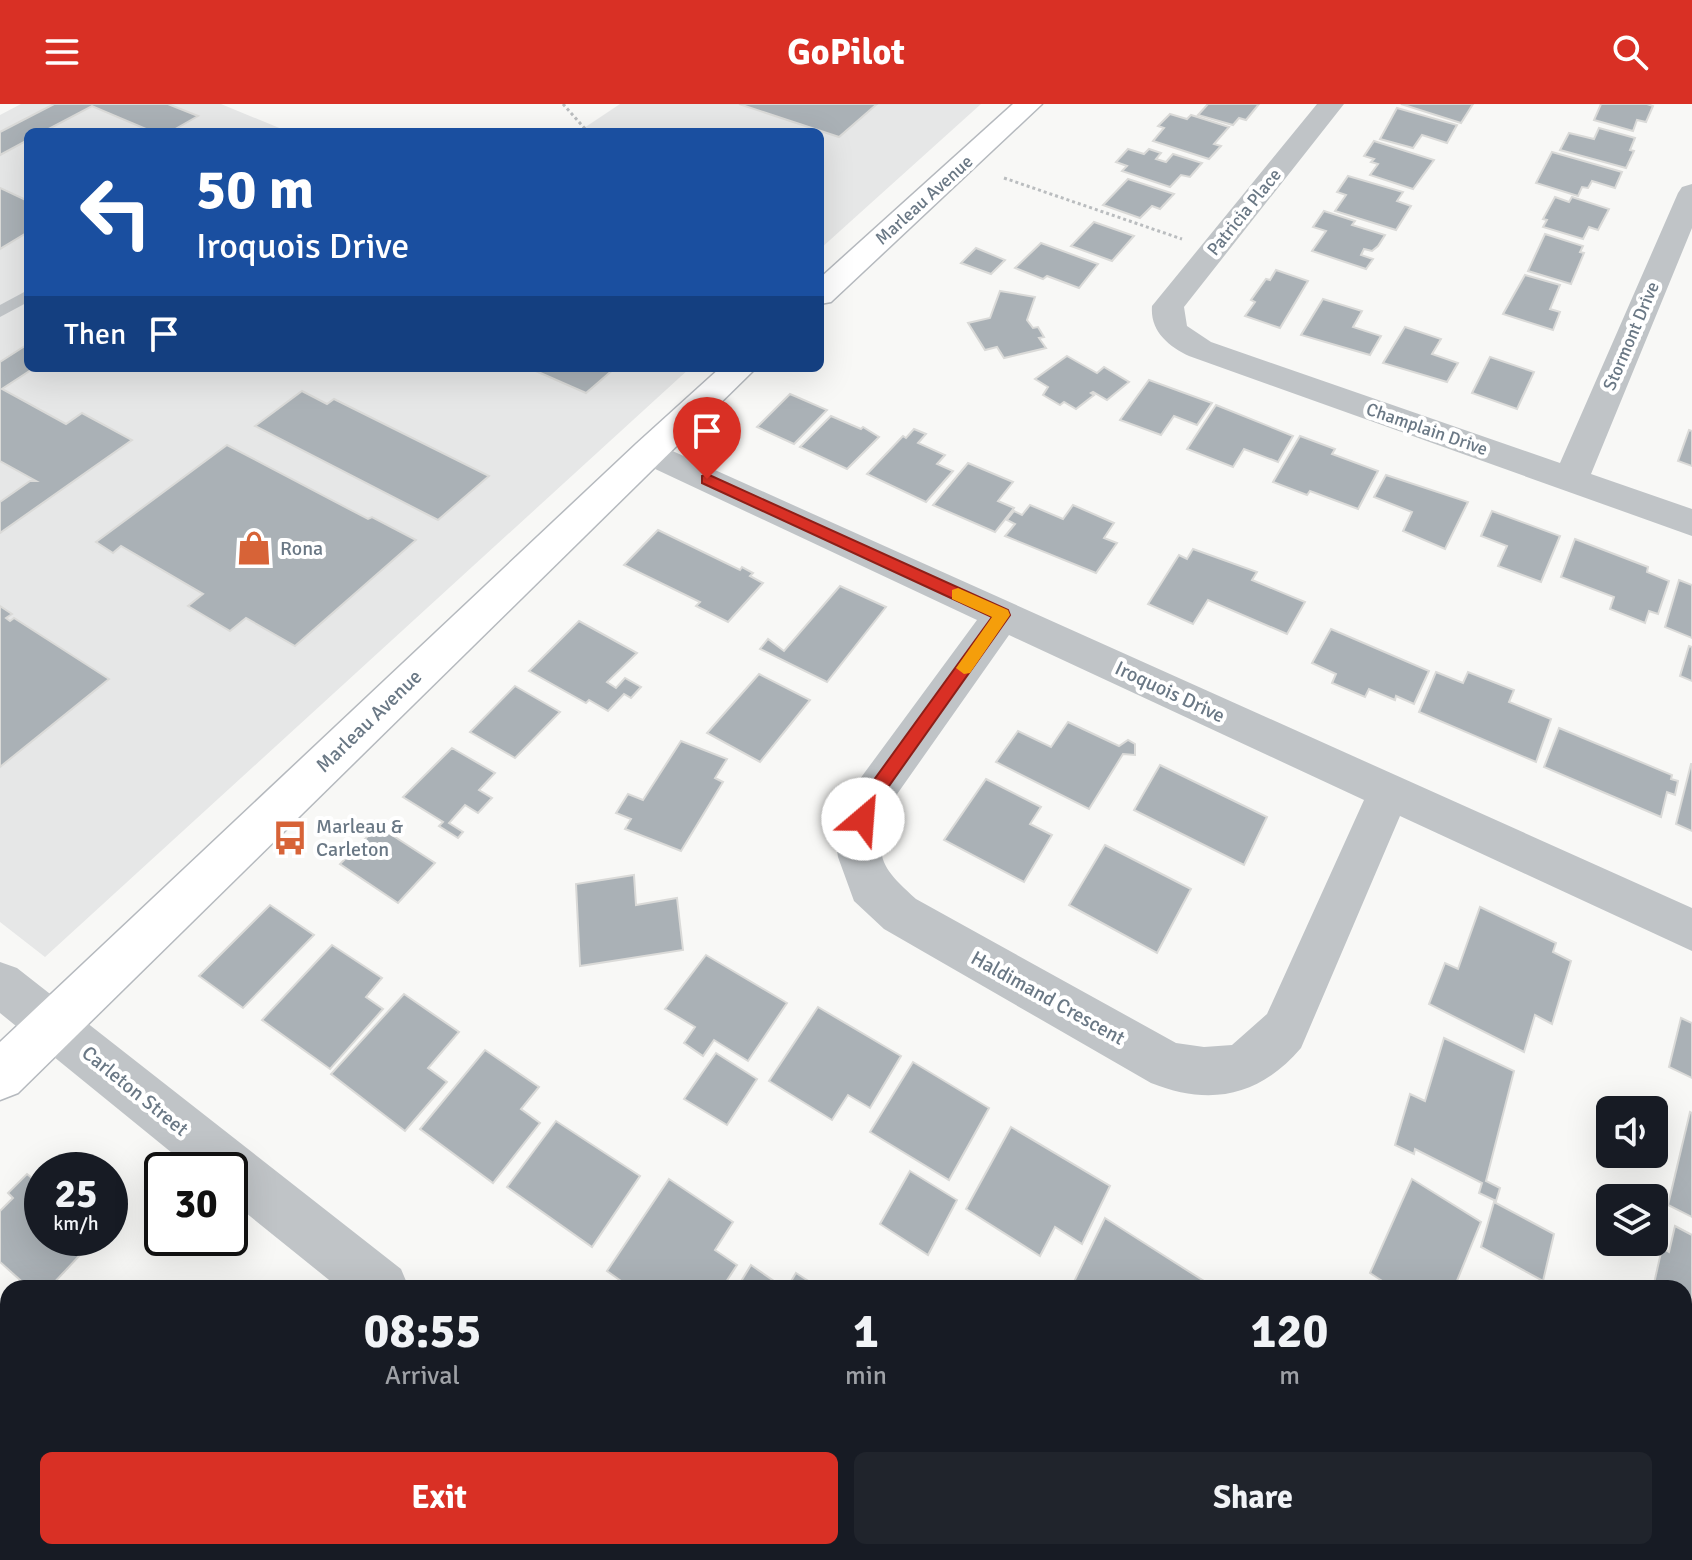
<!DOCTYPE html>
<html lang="en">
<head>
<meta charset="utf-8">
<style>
	body { margin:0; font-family:Signika,sans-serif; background:#20242c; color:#f1f3f6; height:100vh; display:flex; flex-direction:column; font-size:30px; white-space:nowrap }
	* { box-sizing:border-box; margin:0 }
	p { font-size:26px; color:#9ea1a6 }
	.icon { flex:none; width:44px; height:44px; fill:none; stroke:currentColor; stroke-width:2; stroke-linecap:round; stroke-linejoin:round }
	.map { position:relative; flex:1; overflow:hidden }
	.details { position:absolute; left:0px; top:1176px; width:1692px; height:280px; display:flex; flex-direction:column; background:#171b24; border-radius:24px 24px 0 0; box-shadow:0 8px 32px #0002 }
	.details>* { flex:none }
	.guide { position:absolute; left:24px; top:24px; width:800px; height:244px; border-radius:12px; box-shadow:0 8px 32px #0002; background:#1a4fa0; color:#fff; overflow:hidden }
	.fabs { position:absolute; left:1596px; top:992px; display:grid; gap:16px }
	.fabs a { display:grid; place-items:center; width:72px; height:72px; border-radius:12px; background:#171b24; box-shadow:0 8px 32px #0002; font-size:40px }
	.speed { position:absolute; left:24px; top:1048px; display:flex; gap:16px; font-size:40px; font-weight:700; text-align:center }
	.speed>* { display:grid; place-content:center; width:104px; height:104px; border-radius:50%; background:#171b24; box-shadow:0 8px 32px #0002; line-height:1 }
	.speed small { font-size:20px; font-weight:400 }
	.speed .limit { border:4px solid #111; border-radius:12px; background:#fff; color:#111 }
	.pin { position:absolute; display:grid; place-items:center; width:68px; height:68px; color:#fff; margin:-82px -34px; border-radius:50% 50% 50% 0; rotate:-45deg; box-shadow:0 0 8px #0007 }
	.pin .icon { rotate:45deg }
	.me { position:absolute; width:88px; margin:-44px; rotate:27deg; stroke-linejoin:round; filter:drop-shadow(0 0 6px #0008) }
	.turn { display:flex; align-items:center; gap:28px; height:168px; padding:0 40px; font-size:36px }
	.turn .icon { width:104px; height:104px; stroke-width:2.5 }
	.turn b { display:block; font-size:56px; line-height:68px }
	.then { display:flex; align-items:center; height:76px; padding:0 40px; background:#0003; gap:16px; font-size:30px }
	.eta { display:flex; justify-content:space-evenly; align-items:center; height:136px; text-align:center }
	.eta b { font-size:48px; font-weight:700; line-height:56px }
	.primary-button { display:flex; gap:16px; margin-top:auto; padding:16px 40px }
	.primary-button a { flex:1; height:92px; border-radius:12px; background:#d93025; color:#fff; font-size:32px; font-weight:700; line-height:92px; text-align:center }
	.primary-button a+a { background:#20242c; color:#f1f3f6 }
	header { display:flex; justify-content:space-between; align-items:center; height:104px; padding:0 40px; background:#d93025; color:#fff; font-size:36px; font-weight:700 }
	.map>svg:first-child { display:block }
</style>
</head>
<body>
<header><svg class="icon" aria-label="menu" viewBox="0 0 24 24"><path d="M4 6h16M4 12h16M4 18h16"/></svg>GoPilot<svg class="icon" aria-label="search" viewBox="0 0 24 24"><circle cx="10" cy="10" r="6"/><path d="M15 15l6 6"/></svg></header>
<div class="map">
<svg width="1692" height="1456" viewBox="0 0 1692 1456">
	<rect width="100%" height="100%" fill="#f8f8f6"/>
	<g fill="#e6e7e7">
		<path d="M21,0H221L289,28H28V264H690L45,853L0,818V11Z"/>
		<path d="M620,0H981L820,145V28H578Z"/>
	</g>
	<g fill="#aab1b6" stroke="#dadad8" stroke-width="2">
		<path d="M54,0H168L198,12L170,28H153L92,2L43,28H28V36L0,51V28Z"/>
		<path d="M739,0H877L839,33Z"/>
		<path d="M1208,0H1259L1246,16L1239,14L1233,21L1198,11Z"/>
		<path d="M1401,0H1473L1461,19Z"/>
		<path d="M1601,0H1647L1653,2L1646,18L1637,16L1633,27L1594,16Z"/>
		<path d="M1397,4L1457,21L1447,39L1422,31L1413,44L1380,35Z"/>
		<path d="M1170,10L1187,15L1191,11L1229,23L1214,40L1221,42L1209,55L1153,37L1164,24L1158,22Z"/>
		<path d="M1599,24L1635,34L1630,46L1634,47L1626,64L1560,46L1569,29L1594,35Z"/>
		<path d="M1374,37L1434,56L1413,85L1370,71L1378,60L1371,58L1374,55L1364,52Z"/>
		<path d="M1128,45L1144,50L1149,45L1161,49L1156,55L1166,58L1173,50L1202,59L1190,73L1181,71L1170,83L1122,67L1127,62L1116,58Z"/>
		<path d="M1552,48L1622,68L1615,84L1592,77L1588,84L1582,83L1578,92L1536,79Z"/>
		<path d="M1348,72L1403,88L1397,97L1411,102L1396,126L1335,107L1346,91L1337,88Z"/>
		<path d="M1128,75L1174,90L1160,105L1152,102L1140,114L1103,101Z"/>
		<path d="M0,84L28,97V128L0,145Z"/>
		<path d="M1555,93L1569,98L1572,93L1609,105L1598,126L1589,123L1583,135L1543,123L1547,116L1543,115Z"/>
		<path d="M1324,107L1355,117L1352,121L1385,131L1378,142L1372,147L1364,145L1361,151L1373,155L1366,165L1312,147L1326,127L1313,123Z"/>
		<path d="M1094,118L1134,132L1112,157L1071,142Z"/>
		<path d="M1545,130L1583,142L1580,148L1584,149L1571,180L1528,167Z"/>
		<path d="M1041,139L1098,160L1079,184L1047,172L1043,175L1015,164Z"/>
		<path d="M976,144L1005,156L991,170L961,159Z"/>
		<path d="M1276,166L1308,177L1280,224L1245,212L1255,198L1251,196L1266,175L1270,176Z"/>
		<path d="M1525,171L1560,181L1550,205L1560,208L1553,226L1503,210Z"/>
		<path d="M1000,187L1035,193L1027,216L1033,224L1038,223L1044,233L1039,234L1046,244L1004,254L997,243L985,246L968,219L990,214Z"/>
		<path d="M1323,195L1362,207L1353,223L1381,232L1370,251L1301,231Z"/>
		<path d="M1405,223L1441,235L1432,250L1458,259L1447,278L1383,259Z"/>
		<path d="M28,240V264H34L2,285L66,320L82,309L132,336L0,429V398L30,377H36L0,357V258Z"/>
		<path d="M1067,252L1097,269L1104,263L1129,278L1107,296L1093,288L1091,289L1094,291L1076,305L1064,298L1060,301L1043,291L1048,283L1035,275Z"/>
		<path d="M1490,253L1534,268L1517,305L1472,289Z"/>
		<path d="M529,264H615L586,289Z"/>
		<path d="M1149,276L1212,299L1197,321L1174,312L1161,331L1120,316Z"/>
		<path d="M302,287L327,300L334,295L489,372L438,416L255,322Z"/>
		<path d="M790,290L827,306L794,340L757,323Z"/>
		<path d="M1216,301L1293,332L1278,358L1244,345L1233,363L1187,345Z"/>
		<path d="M831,312L861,325L863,323L879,333L847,365L800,343Z"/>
		<path d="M914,325L926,330L918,339L945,351L937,360L953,367L926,398L867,370L903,332L906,334Z"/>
		<path d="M1689,326L1692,327V362L1678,357Z"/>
		<path d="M1300,332L1335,345L1332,350L1378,367L1358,405L1310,387L1307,391L1273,378Z"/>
		<path d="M227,341L368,415L372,413L416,436L295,542L246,514L230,527L188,502L203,490L121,442L113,449L96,438Z"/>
		<path d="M968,359L1013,378L998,397L1014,404L995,428L933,401Z"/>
		<path d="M1386,371L1468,398L1445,445L1403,427L1412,408L1374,393Z"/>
		<path d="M1030,401L1063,415L1073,401L1114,419L1104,434L1117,439L1096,469L1005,432L1015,420L1007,416L1014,407L1022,411Z"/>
		<path d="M1492,407L1560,432L1541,478L1498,462L1507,442L1481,432Z"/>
		<path d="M658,426L740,466L742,463L753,469L750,472L763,479L728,518L696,502L700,498L624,461Z"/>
		<path d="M1575,435L1648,463L1647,468L1669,477L1658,510L1649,507L1645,519L1610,505L1614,493L1561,473Z"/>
		<path d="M1193,445L1257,468L1252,476L1305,498L1287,530L1208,496L1193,520L1148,500L1179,451L1187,455Z"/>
		<path d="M1679,476L1692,481V534L1665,523Z"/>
		<path d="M840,482L886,503L827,578L760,545L768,535L784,547Z"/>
		<path d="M0,502L12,510L6,514L10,517L14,514L109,575L0,663Z"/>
		<path d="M579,517L637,549L607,578L616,584L625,574L641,583L631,594L624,590L608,607L589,596L586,599L529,567Z"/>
		<path d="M1331,525L1429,567L1414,600L1396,592L1395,596L1369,585L1365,593L1332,579L1336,570L1312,559Z"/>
		<path d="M1689,542L1692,543V577L1680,572Z"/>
		<path d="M1436,568L1463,579L1468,568L1514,586L1509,598L1551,615L1536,658L1419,608Z"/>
		<path d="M759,570L810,596L760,658L707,629Z"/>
		<path d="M515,582L560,608L515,654L470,628Z"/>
		<path d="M1068,618L1119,642L1128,636L1135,640V651L1123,650L1089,705L996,658L1018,627L1051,643Z"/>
		<path d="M1559,624L1672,671L1671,675L1678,677L1675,691L1667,688L1661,713L1544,663Z"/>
		<path d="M681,637L727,655L715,674L723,678L681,747L625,725L631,715L616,709L628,690L643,696Z"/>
		<path d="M452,644L495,669L479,686L492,694L478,709L465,701L449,719L463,728L458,734L439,722L443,718L403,693Z"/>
		<path d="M1691,660H1692V727L1676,720Z"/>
		<path d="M1160,661L1267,713L1244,761L1134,706Z"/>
		<path d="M986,675L1041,703L1030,720L1052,731L1024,778L944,736Z"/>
		<path d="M378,722L435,759L398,799L340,760Z"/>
		<path d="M1105,741L1191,785L1157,849L1069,801Z"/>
		<path d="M634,771L636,801L677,794L683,846L580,862L576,780Z"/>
		<path d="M270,801L314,831L243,904L199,872Z"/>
		<path d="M1480,803L1556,839L1553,848L1571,857L1552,920L1535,911L1524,948L1429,900L1445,859L1458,865Z"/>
		<path d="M332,841L382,874L366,893L383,905L330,965L262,916Z"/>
		<path d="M706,851L787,899L748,957L714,936L703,952L684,939L695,923L665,905Z"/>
		<path d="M404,890L459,928L428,964L447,978L405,1027L331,970Z"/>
		<path d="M818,903L901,952L870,1004L848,991L832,1016L769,977Z"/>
		<path d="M1681,914L1692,919V974L1669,963Z"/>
		<path d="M1444,934L1514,967L1486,1077L1500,1084L1496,1097L1479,1089L1482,1079L1415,1045L1414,1050L1395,1041L1410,990L1425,997Z"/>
		<path d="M485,946L539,983L521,1005L540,1019L493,1079L420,1025Z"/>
		<path d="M716,949L757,975L727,1021L684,995Z"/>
		<path d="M913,958L989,1004L949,1076L870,1028Z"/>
		<path d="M1690,1008L1692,1009V1113L1668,1101Z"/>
		<path d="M556,1017L640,1072L592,1143L507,1083Z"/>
		<path d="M1011,1023L1110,1082L1082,1140L1055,1123L1040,1152L966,1105Z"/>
		<path d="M910,1067L957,1096L928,1151L880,1120Z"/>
		<path d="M27,1070L42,1082V1134H96L49,1184H29L0,1158V1107L13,1094L8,1089Z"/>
		<path d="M669,1075L733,1118L715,1146L737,1161L722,1184H631L607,1167Z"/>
		<path d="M1412,1075L1481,1118L1454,1184H1393L1370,1169Z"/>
		<path d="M1494,1098L1554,1130L1543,1177L1481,1143Z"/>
		<path d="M1105,1114L1207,1179L1205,1184H1071Z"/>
		<path d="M1675,1122L1692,1131V1275L1684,1270V1184H1653L1662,1144L1669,1148Z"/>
		<path d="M751,1161L784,1184H737Z"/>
		<path d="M796,1169L816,1182L814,1184H787Z"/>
		<path d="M1684,1302L1692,1306V1437L1684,1433Z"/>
		<path d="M248,1448H327L321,1456H257Z"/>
		<path d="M1000,1448H1074L1071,1456H1011Z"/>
		<path d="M1110,1448H1174L1185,1456H1107Z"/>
		<path d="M1596,1448H1678L1691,1456H1594Z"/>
	</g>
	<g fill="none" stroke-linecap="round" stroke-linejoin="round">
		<g stroke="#b5b9be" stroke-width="3">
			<g id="secondary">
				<path d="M1013,0H1042L831,198L820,200V174Z"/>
				<path d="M720,264H756L18,989L0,996V938L636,340Z"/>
			</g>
		</g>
		<g stroke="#babdbf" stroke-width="3" stroke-dasharray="3 3" stroke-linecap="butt">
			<path d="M563,0L588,28"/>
			<path d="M1004,74L1182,135"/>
		</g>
		<path fill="#c0c4c7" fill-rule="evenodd" d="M28,186V198L0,213V201Z"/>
		<g fill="#c0c4c7" fill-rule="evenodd">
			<path d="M1317,0H1344L1184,203L1187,222L1211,238L1560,359L1678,89L1682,83L1692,80V124L1591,370L1692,405V432L1189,252C1168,242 1150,227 1152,202Z"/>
			<path d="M648,336L1692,804V847L1400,712L1301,944C1260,992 1211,1003 1151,979L884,825L854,797L838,753L835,734L854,683L977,516L636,356L631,348L636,340ZM1009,531L1364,696L1267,910L1232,941L1204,943L1176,939L916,795C879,762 874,752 888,703Z"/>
			<path d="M0,858L17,864L401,1165L409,1184H339L230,1096V1066H193L0,909Z"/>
			<path d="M682,1448H750L754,1456H686Z"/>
		</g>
		<use href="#secondary" fill="#fff" fill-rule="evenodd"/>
	</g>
	<path fill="#d93025" stroke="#8d1f18" stroke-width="2" d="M707,370L1008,506L1010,511L877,699L869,720H857L854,715L863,691L992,513L702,379V372Z"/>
	<path fill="#f59e0b" d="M958,484L1008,506L1010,511L970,569L964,570L956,564L992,513L952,495V486Z"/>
	<defs>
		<g id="shop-bare" transform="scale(2.76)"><path d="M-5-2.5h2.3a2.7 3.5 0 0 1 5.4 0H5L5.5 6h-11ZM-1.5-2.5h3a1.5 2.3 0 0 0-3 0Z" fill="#d76337" stroke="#fff" stroke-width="2.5" paint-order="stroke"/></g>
		<g id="bus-bare" transform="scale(2.76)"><path d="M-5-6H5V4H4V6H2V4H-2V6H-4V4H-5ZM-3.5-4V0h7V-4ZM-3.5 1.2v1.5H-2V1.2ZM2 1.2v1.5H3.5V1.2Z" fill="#d76337" stroke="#fff" stroke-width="2.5" paint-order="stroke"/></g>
	</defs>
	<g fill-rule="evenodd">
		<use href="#shop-bare" x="254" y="444"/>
		<use href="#bus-bare" x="290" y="734"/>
	</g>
	<g text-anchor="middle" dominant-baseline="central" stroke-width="8" stroke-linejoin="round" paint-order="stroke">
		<g font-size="18" fill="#6a7885" stroke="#fff">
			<text transform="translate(924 96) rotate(-42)">Marleau Avenue</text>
			<text transform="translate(1244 108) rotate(-51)">Patricia Place</text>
			<text transform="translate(1631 232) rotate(-67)">Stormont Drive</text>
			<text transform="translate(1427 325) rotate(19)">Champlain Drive</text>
		</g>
		<g font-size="20" fill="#6a7885" stroke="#fff" text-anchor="start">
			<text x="280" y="444">Rona</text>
			<text x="316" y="722">Marleau &amp;<tspan x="316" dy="23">Carleton</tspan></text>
		</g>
		<g font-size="20" fill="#6a7885" stroke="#fff">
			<text transform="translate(1170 588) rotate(25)">Iroquois Drive</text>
			<text transform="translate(369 617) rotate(-44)">Marleau Avenue</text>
			<text transform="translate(1048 894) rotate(29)">Haldimand Crescent</text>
			<text transform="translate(135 987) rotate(39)">Carleton Street</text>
		</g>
	</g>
</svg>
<div class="fabs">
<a><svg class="icon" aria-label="sound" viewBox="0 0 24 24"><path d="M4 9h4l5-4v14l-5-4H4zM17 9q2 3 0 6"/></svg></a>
<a><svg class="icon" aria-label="layers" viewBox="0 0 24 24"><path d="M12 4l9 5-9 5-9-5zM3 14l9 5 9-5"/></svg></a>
</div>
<div class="speed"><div>25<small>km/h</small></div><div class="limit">30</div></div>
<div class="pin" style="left:707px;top:375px;background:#d93025"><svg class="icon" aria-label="arrive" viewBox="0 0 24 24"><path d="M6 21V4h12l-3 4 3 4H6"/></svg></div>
<svg class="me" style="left:863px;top:715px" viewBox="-20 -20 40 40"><circle r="19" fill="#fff"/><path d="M0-13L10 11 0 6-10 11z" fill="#d93025"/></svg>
<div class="guide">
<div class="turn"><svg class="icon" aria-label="left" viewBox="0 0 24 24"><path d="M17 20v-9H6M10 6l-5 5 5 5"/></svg><div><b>50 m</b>Iroquois Drive</div></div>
<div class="then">Then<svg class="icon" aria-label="arrive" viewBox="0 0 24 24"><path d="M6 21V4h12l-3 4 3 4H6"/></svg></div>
</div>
<section class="details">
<div class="eta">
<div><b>08:55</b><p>Arrival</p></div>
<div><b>1</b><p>min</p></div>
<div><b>120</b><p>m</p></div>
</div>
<div class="primary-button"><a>Exit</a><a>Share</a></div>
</section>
</div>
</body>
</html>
